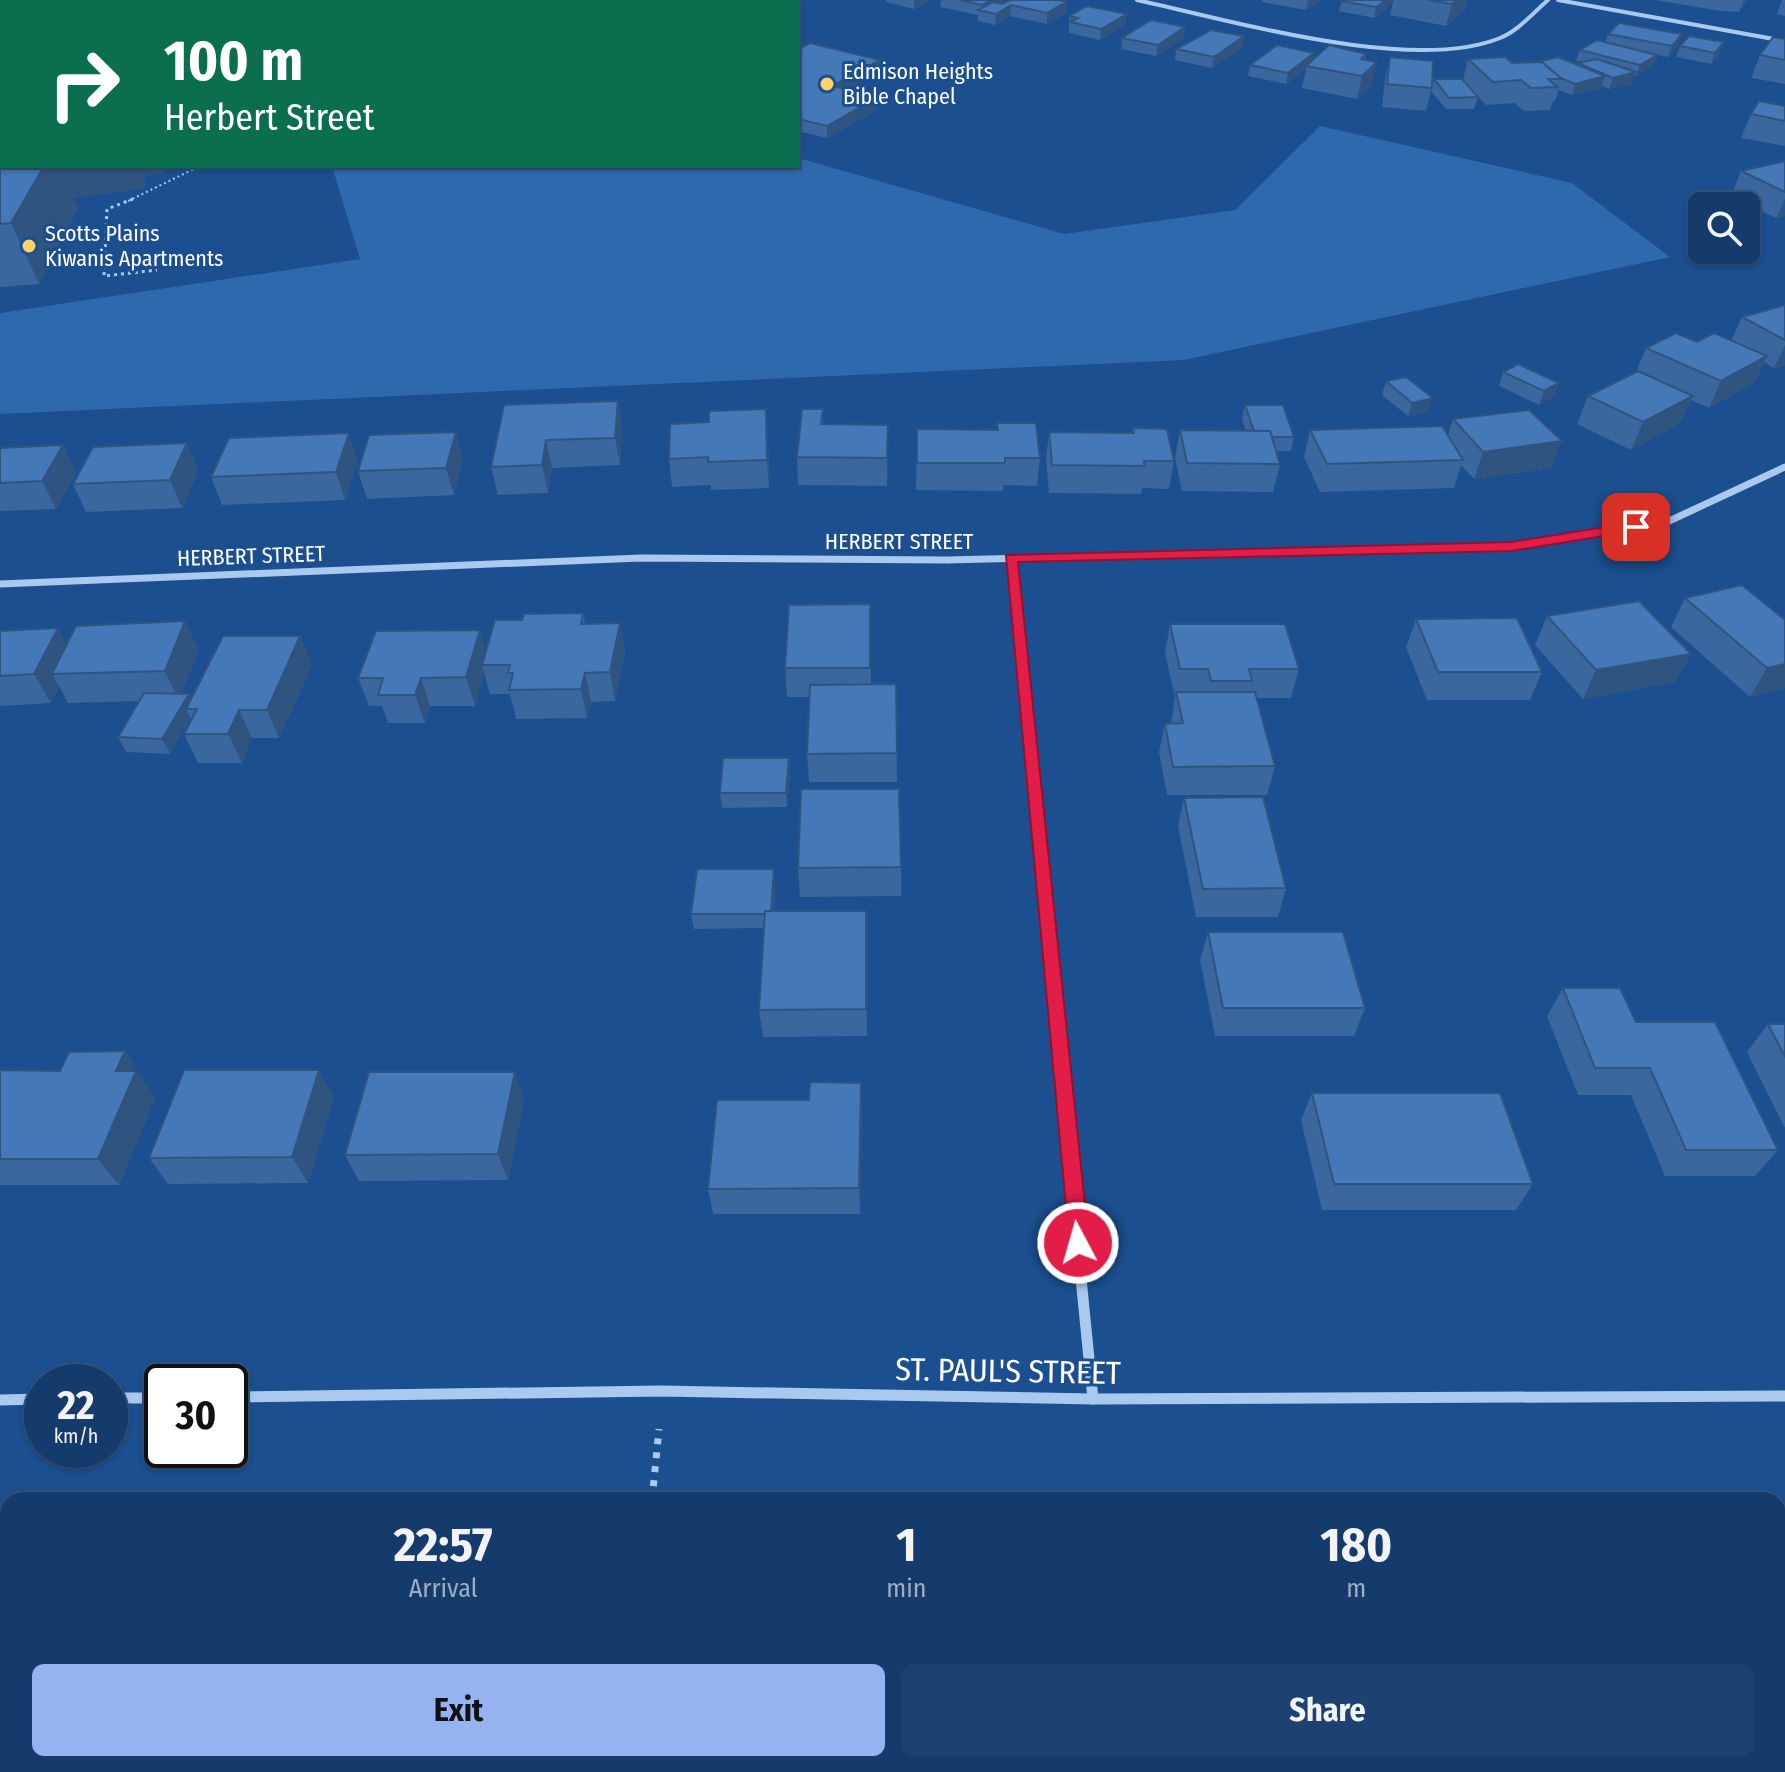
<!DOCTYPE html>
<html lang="en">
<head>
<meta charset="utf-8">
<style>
	body { margin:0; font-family:"Fira Sans Condensed",sans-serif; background:#1d4271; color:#f1f3f6; height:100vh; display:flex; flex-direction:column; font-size:30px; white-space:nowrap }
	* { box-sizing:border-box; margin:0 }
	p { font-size:26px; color:#9dadc1 }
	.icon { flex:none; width:44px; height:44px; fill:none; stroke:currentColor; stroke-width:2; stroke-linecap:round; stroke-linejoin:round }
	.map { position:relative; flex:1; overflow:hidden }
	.side { position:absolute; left:0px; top:1492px; width:1786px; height:280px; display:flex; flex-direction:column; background:#143b6b; border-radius:24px 24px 0 0; box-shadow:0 2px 6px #0004,0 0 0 2px #33557e }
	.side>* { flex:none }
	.banner { position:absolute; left:0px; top:0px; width:800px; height:168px; box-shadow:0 2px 6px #0004,0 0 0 2px #33557e; background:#0b6e4f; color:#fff; overflow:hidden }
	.tools { position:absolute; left:1688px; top:192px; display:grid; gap:16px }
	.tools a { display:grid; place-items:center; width:72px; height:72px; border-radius:12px; background:#143b6b; box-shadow:0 2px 6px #0004,0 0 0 2px #33557e; font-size:40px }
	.speed { position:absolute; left:24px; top:1364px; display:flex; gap:16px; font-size:40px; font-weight:700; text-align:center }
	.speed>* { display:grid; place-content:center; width:104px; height:104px; border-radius:50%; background:#143b6b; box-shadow:0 2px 6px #0004,0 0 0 2px #33557e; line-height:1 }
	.speed small { font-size:20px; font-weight:400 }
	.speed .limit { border:4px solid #111; border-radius:12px; background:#fff; color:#111 }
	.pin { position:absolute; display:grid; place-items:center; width:68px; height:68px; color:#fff; margin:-34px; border-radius:16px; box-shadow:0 4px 12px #0006 }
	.me { position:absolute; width:88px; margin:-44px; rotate:354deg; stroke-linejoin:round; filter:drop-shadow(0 0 6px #0008) }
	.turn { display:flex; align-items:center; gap:28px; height:168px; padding:0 32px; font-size:36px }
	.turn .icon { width:104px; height:104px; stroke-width:2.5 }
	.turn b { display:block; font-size:56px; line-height:68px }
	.eta { display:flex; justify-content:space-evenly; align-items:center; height:136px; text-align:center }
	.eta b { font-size:48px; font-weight:700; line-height:56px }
	.action { display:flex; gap:16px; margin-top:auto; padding:16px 32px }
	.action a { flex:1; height:92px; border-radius:12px; background:#95b2f1; color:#111; font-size:32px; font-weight:700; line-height:92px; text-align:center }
	.action a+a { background:#1d4271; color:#f1f3f6 }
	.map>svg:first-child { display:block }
</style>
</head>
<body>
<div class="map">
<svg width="1785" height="1772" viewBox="0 0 1785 1772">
	<rect width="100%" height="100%" fill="#1b4f8f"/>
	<path fill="#2e69ad" d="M1320,126L1572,183L1670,257L1184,360L0,414V313L360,259L332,166H798V158L1064,234L1235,210Z"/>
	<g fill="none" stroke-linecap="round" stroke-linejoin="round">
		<path stroke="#a9c9ee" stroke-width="2" stroke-dasharray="2 3" stroke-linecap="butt" d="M128,201L200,166"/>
		<path stroke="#a9c9ee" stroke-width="3" stroke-dasharray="3 4" stroke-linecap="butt" d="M133,199L107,209L104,276L157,270"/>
		<g stroke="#a9c9ee" stroke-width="7" stroke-dasharray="6 8" stroke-linecap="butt">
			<path d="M652,1500L659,1429"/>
			<path d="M622,1772L623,1764"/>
		</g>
		<path stroke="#a9c9ee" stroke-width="3" d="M429,2L435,0"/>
		<g stroke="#a9c9ee" stroke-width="4">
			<path d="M368,0L371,2"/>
			<path d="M1137,0C1230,20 1412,74 1500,38C1518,31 1533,13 1548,0"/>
			<path d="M1558,0L1785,41"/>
		</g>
		<g stroke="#a9c9ee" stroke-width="7">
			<path d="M1011,558L1034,791"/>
			<path d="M0,584L641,558L947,560L1511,546L1667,522L1785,467"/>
		</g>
		<path stroke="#a9c9ee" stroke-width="9" d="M1033,789L1076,1220"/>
		<g stroke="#a9c9ee" stroke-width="11">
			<path d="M1075,1218L1093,1399"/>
			<path d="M230,1397L662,1391L1093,1399L1785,1396"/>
			<path d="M110,1398H162"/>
			<path d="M0,1400L42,1399"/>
		</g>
		<path stroke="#d6e6fa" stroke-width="16" d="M782,2L788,0"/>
	</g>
	<g fill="#3a679d">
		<path d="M180,0H267L268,2H180Z"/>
		<path d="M886,0H931L914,9L886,2Z"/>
		<path d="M941,0H1003V4L1067,2L1066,13L1047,24L1010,16L995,25L978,21V15L940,7Z"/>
		<path d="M1262,0H1321L1306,10L1262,2Z"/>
		<path d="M1342,0H1467L1464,11L1446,26L1390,15L1393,3L1374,18L1339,11Z"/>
		<path d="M1655,0H1747L1739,12L1721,11Z"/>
		<path d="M1782,0H1785V16L1777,14Z"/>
		<path d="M1127,14L1125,25L1100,40L1069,33V16Z"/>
		<path d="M1185,27L1184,38L1156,56L1121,49L1122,38Z"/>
		<path d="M1608,34L1678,45L1668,57L1657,55L1653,66L1636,76H1634L1632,84L1609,89L1602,86L1601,88L1572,95L1559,90L1555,101H1553L1550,110L1524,111L1514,103L1486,105L1474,93L1478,97L1474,109H1446L1431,91L1426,111L1382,107L1385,79L1390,57L1432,87L1434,79L1463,80L1468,59L1512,63L1577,65L1578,63L1581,62L1576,61L1580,50L1605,42Z"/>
		<path d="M1785,39V84L1751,78L1760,55Z"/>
		<path d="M1724,42L1719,54L1711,64L1676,57L1680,46Z"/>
		<path d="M1242,48L1212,68L1175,60L1176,49Z"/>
		<path d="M798,50L880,71L847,89L878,109L827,138L798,131Z"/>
		<path d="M1366,54L1365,59L1372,84L1357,99L1302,88L1306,69L1286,84L1248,76L1250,65Z"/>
		<path d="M0,104L2,166H164V173L144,176L145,188L73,198L78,208L39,284L0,287Z"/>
		<path d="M1785,106V146L1741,138L1751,114Z"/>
		<path d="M1785,161V216L1776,218L1731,196L1741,171Z"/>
		<path d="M1785,305V365L1774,368L1764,362L1754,383L1709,408L1691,400L1680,423L1631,450L1577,424L1588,396L1636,372L1646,348L1697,342L1731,341L1742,317Z"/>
		<path d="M1503,372L1559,383L1554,396L1539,405L1499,386Z"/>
		<path d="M1386,381L1428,412L1408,416L1382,395Z"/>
		<path d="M618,401L622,428L620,465L552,468L548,493L498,495L491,467Z"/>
		<path d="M1245,405L1294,437L1291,451H1276L1280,464L1273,492L1182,491L1175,458L1180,430L1246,431L1242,419Z"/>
		<path d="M823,409V424L888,425L887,486L798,485L797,457Z"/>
		<path d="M1453,419L1551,468L1474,479L1461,465L1454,488L1320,492L1304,457L1310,430L1448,435Z"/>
		<path d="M709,422L768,436L769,488L711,490V485L672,487L669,459Z"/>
		<path d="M997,423L1040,458L1037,486L1003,485V491L916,490L917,429L997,430Z"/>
		<path d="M1133,428L1174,461L1169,489L1142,488L1141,494L1049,493L1046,460L1049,432L1132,433Z"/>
		<path d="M187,443L198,471L182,508L86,512L73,484Z"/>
		<path d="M63,445L76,473L56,509L0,511V448Z"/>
		<path d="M463,459L454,495L367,499L358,471Z"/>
		<path d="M358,461L345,500L222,505L211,477Z"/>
		<path d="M1742,585L1785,688L1750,697L1671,627L1685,598Z"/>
		<path d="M870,604L871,685L896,684L897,782H809L807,754L809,697H787L785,668Z"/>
		<path d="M583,613L585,624L620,623L625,652L615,701L591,702L587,718L516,719L510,694H490L484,672L475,706H430L425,723H388L382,706H369L358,678L486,652L522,620Z"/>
		<path d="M1547,616L1691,654L1675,682L1583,699L1535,645Z"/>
		<path d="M1416,619L1542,672L1530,700H1427L1406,647Z"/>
		<path d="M1170,624L1299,669L1291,698H1256L1275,766L1267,795H1167L1159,752L1165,724H1171L1175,697L1165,653Z"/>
		<path d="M0,631L67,645L199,650L181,694H189L191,699L312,665L279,738H252L242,763H198L184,734L191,720L190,718L170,754L126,752L118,737L140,701L68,703L59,686L51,703L0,706Z"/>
		<path d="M789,758L790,772L787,807L722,808L720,793Z"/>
		<path d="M1184,798L1286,888L1278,917H1196L1178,826Z"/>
		<path d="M901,867V896L800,897L798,868Z"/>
		<path d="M775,883L774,911H866L867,1036L763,1037L759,1010L764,928L694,929L691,914Z"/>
		<path d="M1208,932L1365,1008L1354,1036H1215L1200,960Z"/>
		<path d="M1563,988L1636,1022L1778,1150L1755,1176H1665L1631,1095H1578L1547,1016Z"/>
		<path d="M1768,1024H1785V1128L1747,1052Z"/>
		<path d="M0,1070L144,1079L143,1080L155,1098L119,1185H0Z"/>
		<path d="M861,1083L862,1110L860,1214H713L708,1189L809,1100Z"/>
		<path d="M1312,1093L1533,1184L1516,1210H1322L1301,1120Z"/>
		<path d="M334,1097L308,1183L168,1184L149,1158Z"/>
		<path d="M524,1099L508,1180L359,1181L345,1155Z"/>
		<path d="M1782,1559L1785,1560V1661L1778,1643V1562Z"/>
		<rect x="0" y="1590" width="8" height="155"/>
		<path d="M700,1764H927V1772H725L722,1764Z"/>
		<path d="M1217,1764H1312L1313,1772H1218Z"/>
	</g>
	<g fill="#305480">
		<path d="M199,0H267L268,2H200Z"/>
		<path d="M914,0H931L914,9Z"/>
		<path d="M992,0H1003V5L982,11V5Z"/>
		<path d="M1308,0H1321L1306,10Z"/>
		<path d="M1386,0H1394L1393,3L1374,18L1376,7Z"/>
		<path d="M1457,0H1467L1464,11L1446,26L1452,4Z"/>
		<path d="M1744,0H1747L1739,12Z"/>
		<path d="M1067,2L1066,13L1047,24V13Z"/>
		<path d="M1011,5L1010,16L995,25L996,14Z"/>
		<path d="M1127,14L1125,25L1100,40L1101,29Z"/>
		<rect x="0" y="21" width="2" height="23"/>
		<path d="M1185,27L1184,38L1156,56L1158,45Z"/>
		<path d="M1682,34L1678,45L1668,57L1672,46Z"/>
		<path d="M1244,36L1242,48L1212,68L1214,57Z"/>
		<path d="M1724,42L1719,54L1711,64L1715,53Z"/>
		<path d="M1314,53L1312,64L1306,66V69L1286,84L1288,73Z"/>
		<path d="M1657,55L1653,66L1636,76L1640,65Z"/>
		<path d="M880,60V71L832,97V86Z"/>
		<path d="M1377,62L1372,84L1357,99L1362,76Z"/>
		<path d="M1636,72L1632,84L1609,89L1613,78Z"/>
		<path d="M1605,76L1601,88L1572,95L1575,84Z"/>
		<path d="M878,97V109L827,138V126Z"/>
		<path d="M37,166H164V173L144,176L145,188L73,198L78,208L39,284L11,223Z"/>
		<path d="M1785,199V216L1776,218Z"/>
		<path d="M1785,345V365L1774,368Z"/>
		<path d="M1767,356L1754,383L1709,408L1721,381Z"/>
		<path d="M1559,383L1554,396L1539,405L1544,391Z"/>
		<path d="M1693,396L1680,423L1631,450L1643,422Z"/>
		<path d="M1433,398L1428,412L1408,416L1412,403Z"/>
		<path d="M618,401L622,428L620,465L615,438Z"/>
		<path d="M766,409L768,436L769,488L767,460Z"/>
		<path d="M888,425V452L887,486V458Z"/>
		<path d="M456,432L463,459L454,495L446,468Z"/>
		<path d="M349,433L358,461L345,500L336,472Z"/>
		<path d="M546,440L552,468L548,493L542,465Z"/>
		<path d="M1562,441L1551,468L1474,479L1483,452Z"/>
		<path d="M187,443L198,471L182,508L170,480Z"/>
		<path d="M63,445L76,473L56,509L42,481Z"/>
		<path d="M185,621L199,650L179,700L165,671Z"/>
		<path d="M620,623L625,652L615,701L610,672Z"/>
		<path d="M58,628L73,657L52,674L59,686L51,703L34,674Z"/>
		<path d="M480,630L488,659L482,665L484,672L475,706L466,677Z"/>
		<path d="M300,636L312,665L279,738L267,710Z"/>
		<path d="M1691,654L1675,682L1583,699L1596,670Z"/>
		<path d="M1785,664V688L1750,697L1767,668Z"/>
		<path d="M585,673L591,702L587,718L581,689Z"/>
		<path d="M421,678L430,706L425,723L415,695Z"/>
		<path d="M189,694L196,708L186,709L190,718L170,754L162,739Z"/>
		<path d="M239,710L252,738L242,763L228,734Z"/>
		<path d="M789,758L790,772L787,807L786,793Z"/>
		<path d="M774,869L775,883L773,928L771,914Z"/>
		<path d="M125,1051L155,1098L119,1185L98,1159L116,1071Z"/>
		<path d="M319,1070L334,1097L308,1183L292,1157Z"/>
		<path d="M515,1072L524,1099L508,1180L498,1154Z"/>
		<path d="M861,1083L862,1110L860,1214L859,1188Z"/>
		<path d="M138,1764H148L153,1767L151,1772H136Z"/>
	</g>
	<g fill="#4478b7" stroke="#305480" stroke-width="2">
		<path d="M959,0H992L982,5Z"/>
		<path d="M1011,0H1059L1067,2L1047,13L1011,5L996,14L978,10L993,2L1002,4Z"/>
		<path d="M1342,0H1386L1376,7L1341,1Z"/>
		<path d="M1428,0H1457L1452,4Z"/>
		<path d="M1087,6L1127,14L1101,29L1070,22L1078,18L1069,16Z"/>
		<path d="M2,10V21H0V11Z"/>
		<path d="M1151,20L1185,27L1158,45L1122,38Z"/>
		<path d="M1619,23L1682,34L1672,46L1608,34Z"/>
		<path d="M1211,30L1244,36L1214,57L1176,49Z"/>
		<path d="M1689,36L1724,42L1715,53L1680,46Z"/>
		<path d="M1773,37L1785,39V60L1760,55Z"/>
		<path d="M1597,40L1657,55L1640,65L1580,50Z"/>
		<path d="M810,43L880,60L832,86L878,97L827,126L798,119V50Z"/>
		<path d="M1277,45L1314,53L1288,73L1250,65Z"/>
		<path d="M1329,45L1366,54L1361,59L1377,62L1362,76L1306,66Z"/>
		<path d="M1390,57L1433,61L1432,88L1387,84Z"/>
		<path d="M1505,57L1512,63L1542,62L1562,79H1548L1557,87L1531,88L1521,80L1493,82L1468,59Z"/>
		<path d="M1558,57L1605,76L1575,84L1561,78L1542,62H1536Z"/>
		<path d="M1597,59L1636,72L1613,78L1578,63Z"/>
		<path d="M1434,79H1462L1478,97L1449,98Z"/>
		<path d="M1759,101L1785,106V121L1751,114Z"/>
		<path d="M0,104H2V166H44L11,223L0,224Z"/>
		<path d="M1785,161V192L1741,171Z"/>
		<path d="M1785,305V340L1742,317Z"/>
		<path d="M1676,333L1697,342L1714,333L1767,356L1721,381L1646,348Z"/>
		<path d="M1518,364L1559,383L1544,391L1503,372Z"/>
		<path d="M1638,371L1693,396L1643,422L1588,396Z"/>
		<path d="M1406,377L1433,398L1412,403L1386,381Z"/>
		<path d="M618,401L615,438L546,440L542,465L491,467L504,405Z"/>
		<path d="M1245,405H1283L1294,437H1272L1270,431H1254Z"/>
		<path d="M766,409L767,460L708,462V457L669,459L670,424L709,422V411Z"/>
		<path d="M802,409H823L821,424L888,425L887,458L797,457Z"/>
		<path d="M1529,410L1562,441L1483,452L1453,419Z"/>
		<path d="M997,423H1036L1040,458H1005V463H917V429L998,430Z"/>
		<path d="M1442,426L1463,460L1327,464L1310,430Z"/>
		<path d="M1133,428L1167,429L1174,461H1144L1145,466L1052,465L1049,432L1134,433Z"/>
		<path d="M1180,430L1270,431L1280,464L1187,463Z"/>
		<path d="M456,432L446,468L358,471L369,435Z"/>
		<path d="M349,433L336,472L211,477L229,438Z"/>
		<path d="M187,443L170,480L73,484L93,447Z"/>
		<path d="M63,445L42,481L0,483V448Z"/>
		<path d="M1742,585L1785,620V664L1767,668L1685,598Z"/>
		<path d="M1639,601L1691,654L1596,670L1547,616Z"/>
		<path d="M870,604V668H785L789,605Z"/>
		<path d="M583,613L581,624L620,623L610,672L585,673L581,689L509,690L513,673H508L510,665H482L495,620H522L524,614Z"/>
		<path d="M1517,618L1542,672H1438L1416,619Z"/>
		<path d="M185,621L165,671L52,674L76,626Z"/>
		<path d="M1170,624H1285L1299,669H1249L1252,681H1211L1208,669H1180Z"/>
		<path d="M58,628L34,674L0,676V631Z"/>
		<path d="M480,630L466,677L421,678L415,695H378L383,678H358L376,631Z"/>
		<path d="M223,636H300L267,710H239L228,734H184L197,709H186Z"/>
		<path d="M896,684L897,753L807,754L810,685Z"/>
		<path d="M1176,692H1255L1275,766L1173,767L1165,724L1183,723Z"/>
		<path d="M144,693L189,694L162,739L118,737Z"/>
		<path d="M723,758H789L786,793H720Z"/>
		<path d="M801,789H899L901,867L798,868Z"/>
		<path d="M1263,797L1286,888L1203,889L1184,798Z"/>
		<path d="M697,869H774L771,911H765V914H691Z"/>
		<path d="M765,911H866V1009L759,1010Z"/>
		<path d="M1208,932H1343L1365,1008H1223Z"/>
		<path d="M1563,988H1620L1636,1022H1715L1778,1150H1686L1650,1068H1595Z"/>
		<path d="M1768,1024H1785V1057Z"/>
		<path d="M125,1051L116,1071H136L98,1159H0V1070L60,1071L69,1052Z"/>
		<path d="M184,1070H319L292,1157L149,1158Z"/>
		<path d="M369,1072H515L498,1154L345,1155Z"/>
		<path d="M810,1082L861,1083L859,1188L708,1189L717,1100H809Z"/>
		<path d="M1312,1093H1500L1533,1184H1334Z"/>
		<rect x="0" y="1590" width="8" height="141"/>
		<path d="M76,1764H138L136,1772H73Z"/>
		<path d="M1224,1764H1312L1313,1772H1225Z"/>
	</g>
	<path fill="#e11d48" stroke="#92132f" stroke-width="2" d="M1636,522L1641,524V530L1511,551L1018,562L1089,1243L1086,1250L1078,1253L1070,1250L1006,555L1511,542Z"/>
	<g fill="#ffd166" stroke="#1b4f8f" stroke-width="3">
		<circle cx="827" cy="84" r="8"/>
		<circle cx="29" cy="246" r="8"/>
	</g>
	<g text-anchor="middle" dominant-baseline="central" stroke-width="6" stroke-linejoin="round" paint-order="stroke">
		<g font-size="22" fill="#fff" stroke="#1b4f8f" text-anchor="start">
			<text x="843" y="71">Edmison Heights<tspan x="843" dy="25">Bible Chapel</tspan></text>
			<text x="45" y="233">Scotts Plains<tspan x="45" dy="25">Kiwanis Apartments</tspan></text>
		</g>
		<g font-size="22" fill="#fff" stroke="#1b4f8f">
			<text x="899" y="541">HERBERT STREET</text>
			<text transform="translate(251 556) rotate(-2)">HERBERT STREET</text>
		</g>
		<g font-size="32" fill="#fff" stroke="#1b4f8f">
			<text transform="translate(1008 1371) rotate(1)">ST. PAUL'S STREET</text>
		</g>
	</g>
</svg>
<div class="tools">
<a><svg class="icon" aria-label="search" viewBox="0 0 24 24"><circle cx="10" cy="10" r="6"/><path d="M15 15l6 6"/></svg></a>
</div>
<div class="speed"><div>22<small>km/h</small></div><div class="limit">30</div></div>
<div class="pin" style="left:1636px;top:527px;background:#d93025"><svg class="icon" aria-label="arrive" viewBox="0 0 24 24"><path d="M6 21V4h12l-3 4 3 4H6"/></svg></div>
<svg class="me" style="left:1078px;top:1243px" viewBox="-20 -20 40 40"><circle r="17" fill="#e11d48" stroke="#fff" stroke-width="3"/><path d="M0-11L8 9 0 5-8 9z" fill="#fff"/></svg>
<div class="banner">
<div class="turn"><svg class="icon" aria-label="right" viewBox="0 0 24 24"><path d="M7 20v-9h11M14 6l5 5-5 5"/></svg><div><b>100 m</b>Herbert Street</div></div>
</div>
<section class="side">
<div class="eta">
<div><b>22:57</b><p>Arrival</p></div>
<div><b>1</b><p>min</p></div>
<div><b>180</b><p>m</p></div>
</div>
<div class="action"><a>Exit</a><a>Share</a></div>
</section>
</div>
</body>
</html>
